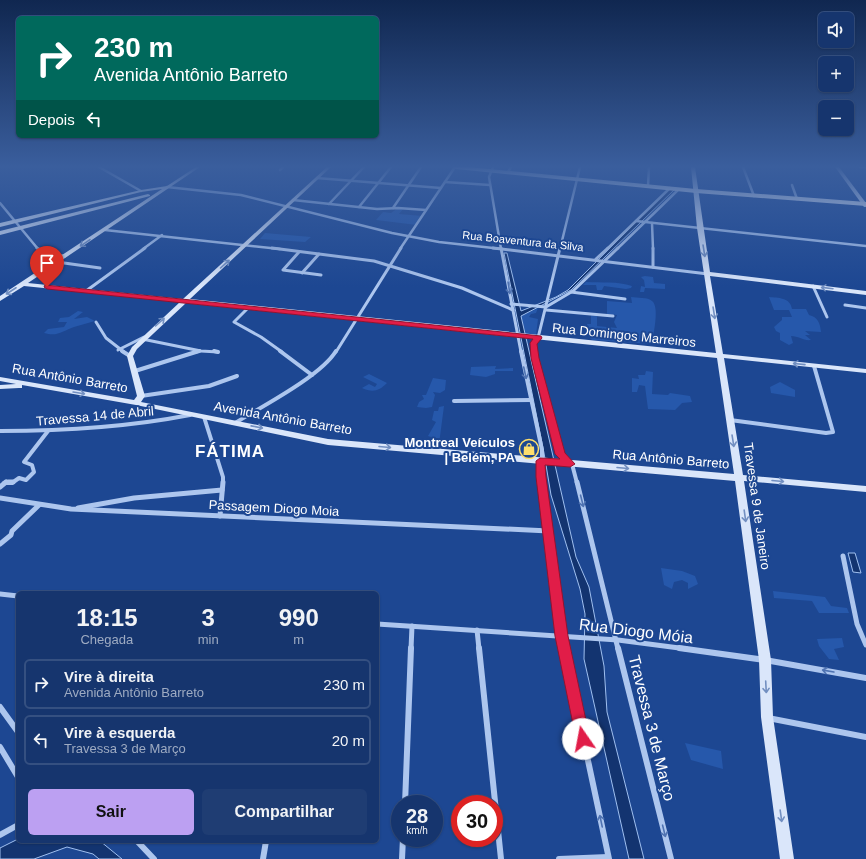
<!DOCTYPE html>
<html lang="pt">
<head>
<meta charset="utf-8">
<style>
	body { margin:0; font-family:Arial,sans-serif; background:#1f3d73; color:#f1f3f6; height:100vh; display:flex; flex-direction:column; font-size:15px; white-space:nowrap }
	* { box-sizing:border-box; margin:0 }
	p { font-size:13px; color:#9eabc2 }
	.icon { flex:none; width:22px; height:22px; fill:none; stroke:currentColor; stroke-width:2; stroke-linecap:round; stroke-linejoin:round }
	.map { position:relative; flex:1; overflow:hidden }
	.drawer { position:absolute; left:16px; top:591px; width:363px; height:252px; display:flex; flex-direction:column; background:#16356e; border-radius:6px; box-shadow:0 1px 3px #0004,0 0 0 1px #355081 }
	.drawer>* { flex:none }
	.hud { position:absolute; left:16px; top:16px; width:363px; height:122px; border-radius:6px; box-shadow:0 1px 3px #0004,0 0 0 1px #355081; background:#00695c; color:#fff; overflow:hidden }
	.controls { position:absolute; left:818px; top:12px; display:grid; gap:8px }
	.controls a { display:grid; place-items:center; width:36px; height:36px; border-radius:6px; background:#16356e; box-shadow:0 1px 3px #0004,0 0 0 1px #355081; font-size:20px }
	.speed { position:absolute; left:391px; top:795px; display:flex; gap:8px; font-size:20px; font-weight:700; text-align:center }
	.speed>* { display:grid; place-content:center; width:52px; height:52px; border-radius:50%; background:#16356e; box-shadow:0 1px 3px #0004,0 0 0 1px #355081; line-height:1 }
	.speed small { font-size:10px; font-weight:400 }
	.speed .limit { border:6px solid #d22; background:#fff; color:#111 }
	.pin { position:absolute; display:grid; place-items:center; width:34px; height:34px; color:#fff; margin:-41px -17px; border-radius:50% 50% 50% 0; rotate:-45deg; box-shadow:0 0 4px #0007 }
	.pin .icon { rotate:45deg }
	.me { position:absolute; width:44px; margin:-22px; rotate:348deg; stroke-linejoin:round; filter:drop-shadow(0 0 3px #0008) }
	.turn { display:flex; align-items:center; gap:14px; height:84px; padding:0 12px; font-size:18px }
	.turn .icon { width:52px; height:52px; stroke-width:2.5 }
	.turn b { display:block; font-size:28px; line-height:34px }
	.then { display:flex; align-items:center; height:38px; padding:0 12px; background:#0003; gap:8px; font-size:15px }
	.eta { display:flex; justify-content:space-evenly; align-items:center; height:68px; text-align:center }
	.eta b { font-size:24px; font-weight:800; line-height:28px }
	.action { display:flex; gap:8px; margin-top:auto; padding:8px 12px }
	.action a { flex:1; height:46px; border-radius:6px; background:#bca0f2; color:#111; font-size:16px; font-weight:800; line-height:46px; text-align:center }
	.action a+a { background:#1f3d73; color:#f1f3f6 }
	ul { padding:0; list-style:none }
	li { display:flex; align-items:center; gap:12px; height:50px; margin:0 8px 6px; padding:0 4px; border:2px solid #355081; border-radius:6px }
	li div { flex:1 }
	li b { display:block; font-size:15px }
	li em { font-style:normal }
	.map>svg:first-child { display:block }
</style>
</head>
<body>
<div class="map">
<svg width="866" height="859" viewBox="0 0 866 859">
	<rect width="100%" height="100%" fill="#1d4792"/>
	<g fill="#2658ab">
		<path d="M398,208H404L399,214L423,216L417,225L376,220L383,212L391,213Z"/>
		<path d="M265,233L311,237L305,242L260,239Z"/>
		<path d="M645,276L653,277L654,283L665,284V289L645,288L644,292H640L641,286L645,287L644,280L641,277Z"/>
		<path d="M586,282C602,283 617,281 632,286L631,288L626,289L604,286L602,290H597L596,285H583Z"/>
		<path d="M631,297C637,298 648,297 652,301C660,307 653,335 652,344L592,340L585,333L588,330L587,324H591V315L597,316V326L617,328L614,322L617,315L607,314V301L632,303Z"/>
		<path d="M769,297C778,298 790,297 792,309H806L809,315C818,317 820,323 821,332L805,331L810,335H805L811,340C803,341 799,336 791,336L793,343L789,345L780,340V333L776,331L774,327L782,320V317H792L789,310H774Z"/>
		<path d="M538,308L536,313L531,314L529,317L538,319L536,335L526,334L521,316Z"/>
		<path d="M78,311L83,312L74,319L87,317L95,321C88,323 81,325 74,327C62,331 58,337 44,333L48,329L64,327L67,322H58L60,318L69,317Z"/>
		<path d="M496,366L495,369L513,368V371H495V374L486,377L470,375L471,367Z"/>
		<path d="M646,371L653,372L652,394L668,395L670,393L690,396L692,402L682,403L675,410L648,409L645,386L639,385L637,392H632V378L639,379L638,375H645Z"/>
		<path d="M369,374L387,383C379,391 373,393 362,388L369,384L375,387L377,384L363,377Z"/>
		<path d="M433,378L446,380L445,390L440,393L433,392L435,395L432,407L426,408L417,407L419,402L424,399L422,395H426Z"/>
		<path d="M780,382L795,390V397L771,393L770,387Z"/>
		<path d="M444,406L439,444L429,442L431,437L428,436L436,422L432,420L434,411H438L439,407Z"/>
		<path d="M661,568L682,571L695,576L698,584L688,589V583L682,580L674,582L672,589L664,585Z"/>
		<path d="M773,591L825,597L831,606L847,608L849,613H819L812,601L774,598Z"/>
		<path d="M842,638L844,647L834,649L839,660L829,659L819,646L817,639Z"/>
		<path d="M685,743L721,751L723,769L691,760Z"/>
	</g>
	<g fill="#133470" stroke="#a0c0f0">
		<path d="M670,188L675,189L571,290L521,316L576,557L589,587L604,666L607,712L644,859H629L584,659L585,614L580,589L551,495L544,453L504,253H507L521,311L556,297L568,290Z"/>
		<path d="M848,553H855L861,573L853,572Z"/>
		<path d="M18,839V841H100L122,859H99L93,854L67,847L34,859H0V848Z"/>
	</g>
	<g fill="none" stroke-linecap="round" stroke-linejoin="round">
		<g stroke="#adc6ee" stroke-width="2.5">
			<path d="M99,167L141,191"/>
			<path d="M493,167L489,177L501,249"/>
			<path d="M743,167L754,196"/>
			<path d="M860,167H866"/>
			<path d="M280,170L283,167"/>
			<path d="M508,172L511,167"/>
			<path d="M317,178L441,188"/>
			<path d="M445,182L490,185"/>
			<path d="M792,185L797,199"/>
			<path d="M648,186L649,167"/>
			<path d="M167,187L241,195L392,233L439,242L502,249"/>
			<path d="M293,200L377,209L398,208L426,210"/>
			<path d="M0,203L38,249"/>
			<path d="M329,204L364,167"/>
			<path d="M359,207L391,167"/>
			<path d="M393,208L421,167"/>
			<path d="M636,221L866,246"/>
			<path d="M652,223L653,249"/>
			<path d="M105,230L280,249"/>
			<path d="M143,249L162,235"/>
			<path d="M400,249L455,167"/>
			<path d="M560,249L580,167"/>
			<path d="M607,249L670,188"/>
			<path d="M617,249L679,189"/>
		</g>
		<g stroke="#adc6ee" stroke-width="3">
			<path d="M37,248L50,255L65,256"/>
			<path d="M272,248L374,261L462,288L513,310"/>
			<path d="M493,248L708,274"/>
			<path d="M501,248L521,352"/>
			<path d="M653,248V267"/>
			<path d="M299,252L283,270L321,275"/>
			<path d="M596,259L608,248"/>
			<path d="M57,262L100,268"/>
			<path d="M302,273L319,254"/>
			<path d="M813,286L827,317"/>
			<path d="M86,291L145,248"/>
			<path d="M571,292L625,299"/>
			<path d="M511,304L546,307L573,291L618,248"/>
			<path d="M845,305L866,308"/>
			<path d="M248,308L234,322L261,337L282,352"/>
			<path d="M546,310L613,316"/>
			<path d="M96,322L106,338L124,352"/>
			<path d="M142,339L201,351L218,352"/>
			<path d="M118,350L144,337"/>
			<path d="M196,352L200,351"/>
			<path d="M336,352L401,248"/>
			<path d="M534,352L533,343L538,338L560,248"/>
		</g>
		<g stroke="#adc6ee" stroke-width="4">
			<path d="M122,351L130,356"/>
			<path d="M214,351L218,352"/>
			<path d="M280,351L312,375"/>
			<path d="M521,351L542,450V483"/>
			<path d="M534,351L560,454L569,462"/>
			<path d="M135,371L199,351"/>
			<path d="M141,396L209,386L237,376"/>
			<path d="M454,401L531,400"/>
			<path d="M204,417L223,477V483"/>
			<path d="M730,420L826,433L833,432L814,366"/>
			<path d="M235,423C261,407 321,376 336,351"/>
			<path d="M0,431C63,431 128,427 190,415"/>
			<path d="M572,464L577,483"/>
			<path d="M4,483H12L19,478L26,480L34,472L32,465L24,462L48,431"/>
		</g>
		<g stroke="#adc6ee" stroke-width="5">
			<path d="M8,482H13"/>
			<path d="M542,482L564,649"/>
			<path d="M577,482L618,649"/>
			<path d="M0,487L6,482"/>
			<path d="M0,498L71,509L549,531"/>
			<path d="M78,508L134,498L222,490"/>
			<path d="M220,516L223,482"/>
			<path d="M0,544L11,535L12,531L39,505"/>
			<path d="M843,556L857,624L866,645"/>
			<path d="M0,594L18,596"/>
			<path d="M377,624L618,640L687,649"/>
			<path d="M477,630L479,649"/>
			<path d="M411,649L412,626"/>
		</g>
		<g stroke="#adc6ee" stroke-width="6">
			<path d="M479,648L501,859"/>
			<path d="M564,648L609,859"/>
			<path d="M618,648L671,859"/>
			<path d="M679,648L765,660L866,678"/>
			<path d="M0,707L18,732"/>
			<path d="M768,718L866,737"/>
			<path d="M0,747L18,777"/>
			<path d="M405,804L411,648"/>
			<path d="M0,835L18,825"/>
			<path d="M137,841L154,859"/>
			<path d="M263,859L266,841"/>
			<path d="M402,859L403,838"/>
			<path d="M559,859L608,857"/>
		</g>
		<g fill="#dae6fa" fill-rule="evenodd">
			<path d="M196,167H200L28,283L183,299L327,167H331L190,299L716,353L697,228L691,167H695L710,272L866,291V295L710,276L723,354L866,369V373L724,358L743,475L866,486V492L744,481L771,660L773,717L794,859H780L761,717L759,660L735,481L328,445L136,405L22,385V388H19L0,389V385L16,384L0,381V377L134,400L137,396L127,356L132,347L180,302L24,286L0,301V296L162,189L141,192L0,227V223L141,190L167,186ZM186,303L717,358L734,474L328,439L141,402L145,396L133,356L137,349Z"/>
			<path d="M835,167H839L866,203V207H864Z"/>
			<path d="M148,194L150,195V196L0,235V231Z"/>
		</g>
		<path fill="#f4f8ff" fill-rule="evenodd" d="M453,167H469L696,189L866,202V206L696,193L456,169Z"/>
	</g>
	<defs><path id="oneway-shaft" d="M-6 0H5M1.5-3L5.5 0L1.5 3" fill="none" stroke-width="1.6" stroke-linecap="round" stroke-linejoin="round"/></defs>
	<g stroke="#728fc1">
		<use href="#oneway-shaft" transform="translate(85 243) rotate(146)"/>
		<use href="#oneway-shaft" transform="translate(704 251) rotate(81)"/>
		<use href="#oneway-shaft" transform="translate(225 264) rotate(-42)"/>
		<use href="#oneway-shaft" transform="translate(827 288) rotate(-173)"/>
		<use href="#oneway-shaft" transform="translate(11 291) rotate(147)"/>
		<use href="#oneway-shaft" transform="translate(714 313) rotate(81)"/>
		<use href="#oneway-shaft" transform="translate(160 322) rotate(-42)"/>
		<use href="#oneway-shaft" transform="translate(799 364) rotate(-174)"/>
		<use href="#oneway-shaft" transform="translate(79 393) rotate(9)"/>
		<use href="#oneway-shaft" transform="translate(257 427) rotate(11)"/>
		<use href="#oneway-shaft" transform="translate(733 441) rotate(81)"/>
		<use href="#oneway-shaft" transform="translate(385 447) rotate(5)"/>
		<use href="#oneway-shaft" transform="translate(623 468) rotate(5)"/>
		<use href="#oneway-shaft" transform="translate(778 481) rotate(5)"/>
		<use href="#oneway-shaft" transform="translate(745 516) rotate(82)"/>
		<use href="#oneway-shaft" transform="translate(766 687) rotate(87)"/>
		<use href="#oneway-shaft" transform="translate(781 816) rotate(82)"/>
	</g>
	<g stroke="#4f73b2">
		<use href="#oneway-shaft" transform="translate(509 288) rotate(81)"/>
		<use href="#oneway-shaft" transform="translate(525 373) rotate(78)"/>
		<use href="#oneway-shaft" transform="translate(582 501) rotate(76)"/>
		<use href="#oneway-shaft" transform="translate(828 671) rotate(-170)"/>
		<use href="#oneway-shaft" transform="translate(601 821) rotate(-102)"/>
		<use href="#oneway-shaft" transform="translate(664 831) rotate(76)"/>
	</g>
	<linearGradient id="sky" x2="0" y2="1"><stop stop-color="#102750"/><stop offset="0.58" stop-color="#3a5e9d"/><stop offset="1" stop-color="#3a5e9d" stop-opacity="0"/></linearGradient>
	<rect width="866" height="287" fill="url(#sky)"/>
	<path fill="#e11d48" stroke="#92132f" d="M45,285L541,336L542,338L537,344L539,358L565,453L575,464L570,467L545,465L546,477L568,636L590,739L588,744L583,746L578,744L576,739L555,636L536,477V461L540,458L560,459L555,454L531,358L530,343L533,339L47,289L44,287Z"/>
	<defs>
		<g id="shop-ring" transform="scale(1)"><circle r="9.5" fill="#1d4792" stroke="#fede6c" stroke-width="1.5"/><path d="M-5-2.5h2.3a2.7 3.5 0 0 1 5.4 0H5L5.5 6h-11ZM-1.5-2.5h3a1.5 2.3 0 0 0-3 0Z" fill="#fede6c"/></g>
	</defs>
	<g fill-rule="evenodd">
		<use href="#shop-ring" x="529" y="449"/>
	</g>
	<g text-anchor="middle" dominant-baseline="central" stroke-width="4" stroke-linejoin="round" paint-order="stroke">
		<g font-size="11" fill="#fff" stroke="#1d4792">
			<text transform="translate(523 241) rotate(6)">Rua Boaventura da Silva</text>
		</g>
		<g font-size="13" fill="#fff" stroke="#1d4792">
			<text transform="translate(624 335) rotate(6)">Rua Domingos Marreiros</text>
			<text transform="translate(70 378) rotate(10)">Rua Antônio Barreto</text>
			<text transform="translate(95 416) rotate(-5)">Travessa 14 de Abril</text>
			<text transform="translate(283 418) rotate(10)">Avenida Antônio Barreto</text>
			<text transform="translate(671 459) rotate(5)">Rua Antônio Barreto</text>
			<text transform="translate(757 506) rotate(82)">Travessa 9 de Janeiro</text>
			<text transform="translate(274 508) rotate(3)">Passagem Diogo Moia</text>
		</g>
		<g font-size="13" font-weight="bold" fill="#fff" stroke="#1d4792" text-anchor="end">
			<text x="515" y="442">Montreal Veículos<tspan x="515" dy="15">| Belém, PA</tspan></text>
		</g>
		<g font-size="16" fill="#fff" stroke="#1d4792">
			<text transform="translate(636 631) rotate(7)">Rua Diogo Móia</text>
			<text transform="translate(652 728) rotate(76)">Travessa 3 de Março</text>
		</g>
		<g font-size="17" font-weight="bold" letter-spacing="1" fill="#fff" stroke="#1d4792">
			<text x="230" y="451">FÁTIMA</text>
		</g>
	</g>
</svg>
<div class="controls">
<a><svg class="icon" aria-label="sound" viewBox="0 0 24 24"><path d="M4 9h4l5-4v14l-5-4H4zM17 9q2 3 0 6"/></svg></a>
<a>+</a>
<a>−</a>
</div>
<div class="speed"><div>28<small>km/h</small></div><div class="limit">30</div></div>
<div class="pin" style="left:47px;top:287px;background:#d93025"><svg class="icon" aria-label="arrive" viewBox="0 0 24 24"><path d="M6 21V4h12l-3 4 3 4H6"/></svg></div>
<svg class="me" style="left:583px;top:739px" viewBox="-20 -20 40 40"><circle r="19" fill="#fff"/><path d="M0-13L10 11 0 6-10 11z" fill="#e11d48"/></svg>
<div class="hud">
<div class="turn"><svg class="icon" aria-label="right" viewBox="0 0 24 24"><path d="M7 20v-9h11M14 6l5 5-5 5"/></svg><div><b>230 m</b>Avenida Antônio Barreto</div></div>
<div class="then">Depois<svg class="icon" aria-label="left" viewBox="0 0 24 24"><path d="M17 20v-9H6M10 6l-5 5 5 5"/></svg></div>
</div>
<section class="drawer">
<div class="eta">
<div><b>18:15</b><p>Chegada</p></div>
<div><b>3</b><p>min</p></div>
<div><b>990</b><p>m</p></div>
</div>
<ul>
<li><svg class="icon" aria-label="right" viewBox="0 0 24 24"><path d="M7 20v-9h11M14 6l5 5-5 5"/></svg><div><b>Vire à direita</b><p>Avenida Antônio Barreto</p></div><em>230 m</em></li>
<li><svg class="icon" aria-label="left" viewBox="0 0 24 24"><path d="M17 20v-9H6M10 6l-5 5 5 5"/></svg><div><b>Vire à esquerda</b><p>Travessa 3 de Março</p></div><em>20 m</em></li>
</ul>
<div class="action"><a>Sair</a><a>Compartilhar</a></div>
</section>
</div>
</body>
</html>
